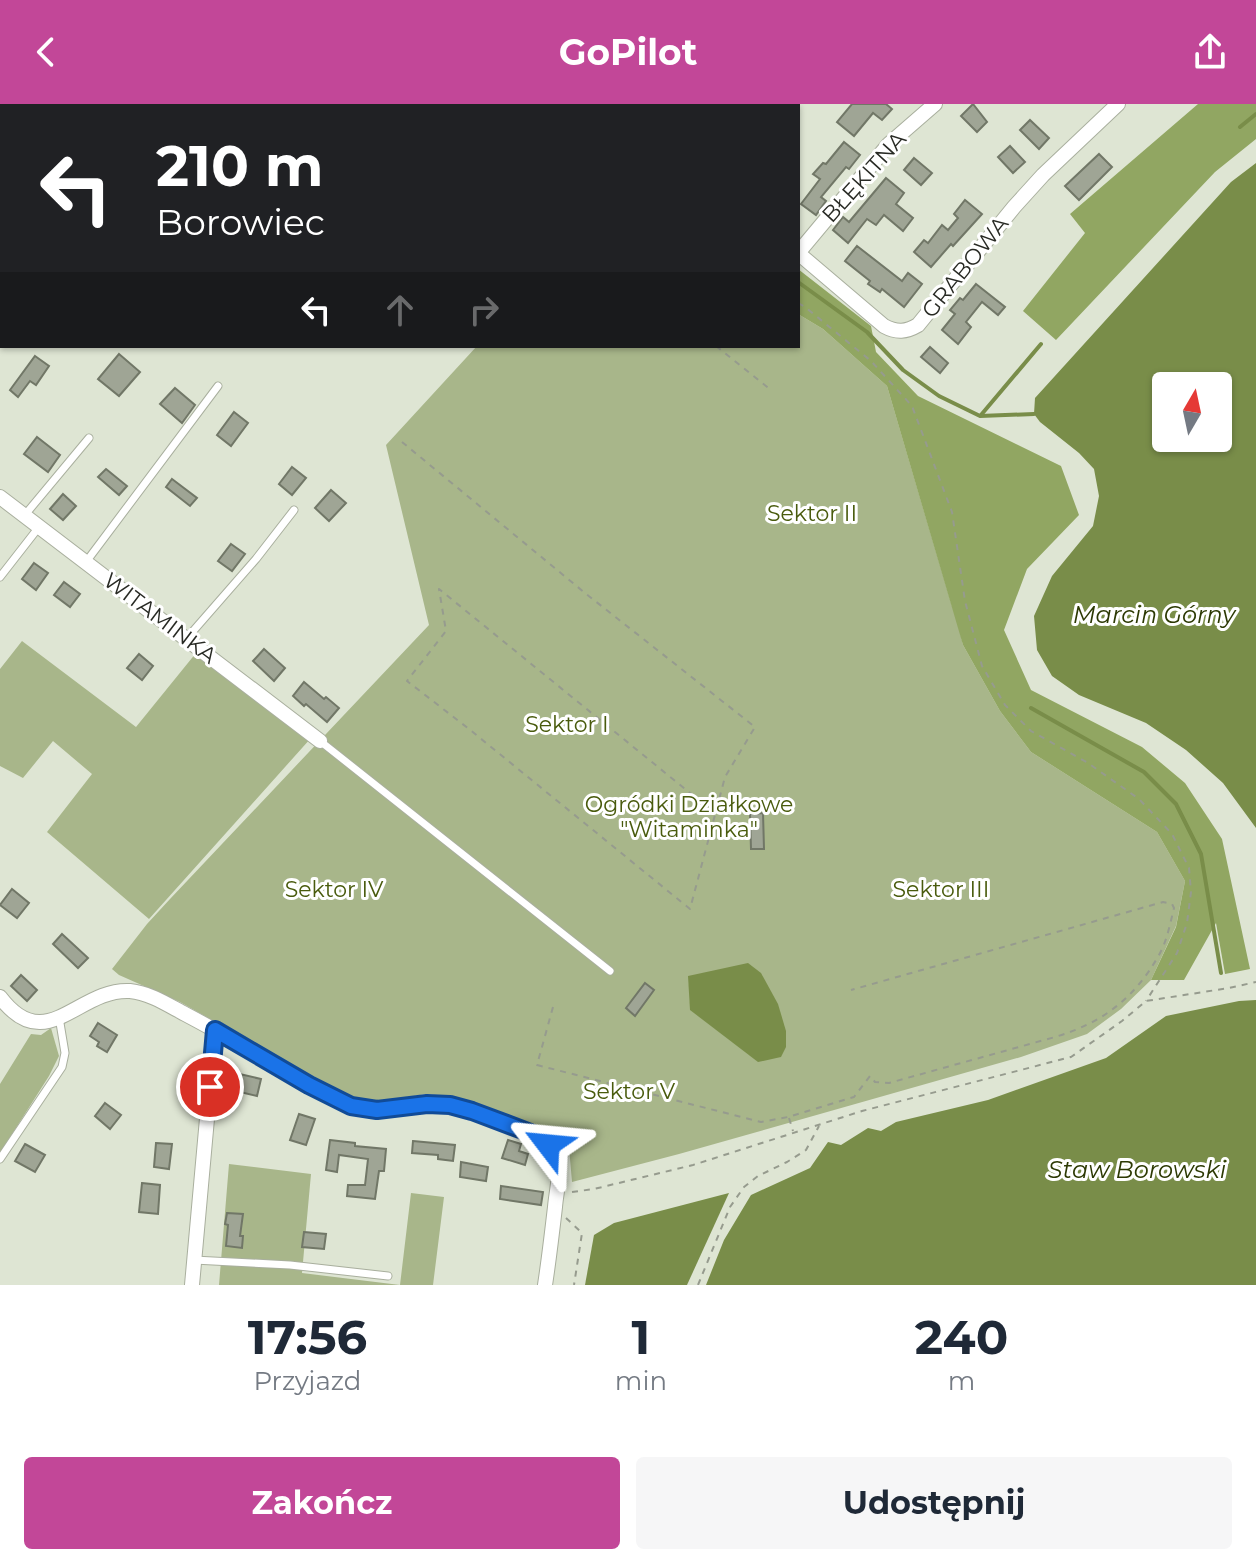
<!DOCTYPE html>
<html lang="pl">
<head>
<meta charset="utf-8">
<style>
	body { margin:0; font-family:Montserrat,sans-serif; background:#f6f6f7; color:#1f2937; height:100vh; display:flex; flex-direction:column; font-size:30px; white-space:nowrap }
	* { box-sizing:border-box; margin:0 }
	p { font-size:26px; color:#747a83 }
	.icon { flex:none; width:44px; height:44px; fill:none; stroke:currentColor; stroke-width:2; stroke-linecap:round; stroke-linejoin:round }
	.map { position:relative; height:1181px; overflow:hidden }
	.side { display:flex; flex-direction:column; background:#fff; flex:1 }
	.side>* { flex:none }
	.hud { position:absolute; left:0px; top:0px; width:800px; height:244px; box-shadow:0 2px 6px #0004; background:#202124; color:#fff; overflow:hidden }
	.needle { width:52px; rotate:9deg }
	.tools { position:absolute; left:1152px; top:268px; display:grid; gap:16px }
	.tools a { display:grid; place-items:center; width:80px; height:80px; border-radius:8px; background:#fff; box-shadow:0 2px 6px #0004; font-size:40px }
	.pin { position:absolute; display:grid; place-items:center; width:68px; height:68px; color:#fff; margin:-34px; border:4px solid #fff; border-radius:50%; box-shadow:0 2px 8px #0007 }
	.me { position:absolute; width:88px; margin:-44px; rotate:299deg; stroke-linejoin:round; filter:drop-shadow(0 0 6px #0008) }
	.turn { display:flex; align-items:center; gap:28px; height:168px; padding:0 24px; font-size:36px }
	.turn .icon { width:104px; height:104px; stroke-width:2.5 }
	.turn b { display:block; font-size:56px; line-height:68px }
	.lanes { display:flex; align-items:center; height:76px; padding:0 24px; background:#0003; justify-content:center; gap:40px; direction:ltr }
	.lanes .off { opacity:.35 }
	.eta { display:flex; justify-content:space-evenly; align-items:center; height:136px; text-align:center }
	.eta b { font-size:48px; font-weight:700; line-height:56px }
	.button { display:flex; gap:16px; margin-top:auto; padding:16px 24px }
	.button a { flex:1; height:92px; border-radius:8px; background:#c24798; color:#fff; font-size:32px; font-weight:700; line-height:92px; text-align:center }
	.button a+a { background:#f6f6f7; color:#1f2937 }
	header { display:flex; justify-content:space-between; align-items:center; height:104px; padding:0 24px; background:#c24798; color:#fff; font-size:36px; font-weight:700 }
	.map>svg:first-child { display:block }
</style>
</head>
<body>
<header><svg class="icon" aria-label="back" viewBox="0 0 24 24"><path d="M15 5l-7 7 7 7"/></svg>GoPilot<svg class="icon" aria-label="share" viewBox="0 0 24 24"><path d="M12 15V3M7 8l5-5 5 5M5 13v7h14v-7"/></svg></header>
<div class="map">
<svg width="1256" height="1181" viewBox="0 0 1256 1181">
	<rect width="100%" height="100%" fill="#dee5d3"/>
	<g fill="#a8b68a">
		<path d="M798,210L823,225L887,282L952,502L961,527L960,528L963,541L1000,607L1031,648L1157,728L1185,777L1176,822L1151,876L1121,905L1087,930L1021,953L679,1050L572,1078L569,1043L534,1020L454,993L425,990L388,997L351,995L180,898L119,871L112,865L147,820L170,795L429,521L386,341L477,242H798Z"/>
		<path d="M22,537L136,623L196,549L311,634L149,815L47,728L92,670L53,637L23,674L0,662V565Z"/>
		<path d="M51,924L59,952L49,972L0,1049V980L31,930L41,931Z"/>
		<path d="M229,1060L311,1070L302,1169L400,1181L411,1089L444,1093L433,1181H219Z"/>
	</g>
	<g fill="#91a662">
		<path d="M1198,0H1256V35L1215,68L1056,236L1023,207L1085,129L1070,110Z"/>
		<path d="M798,165L871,222L876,248L918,292L1061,362L1079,411L1027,465L1004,526L1031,586L1142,643L1185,679L1222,735L1250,865L1225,870L1216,819L1184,876H1151L1176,823L1185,777L1157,728L1031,648L1000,607L963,541L887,282L823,225L798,210Z"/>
	</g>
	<g fill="#798d49" fill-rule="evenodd">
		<path d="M1256,59V724L1223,679L1186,646L1146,619L1079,591L1052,572L1037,546L1034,512L1052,472L1093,422L1099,392L1094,365L1079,349L1040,318L1034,310L1035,294L1231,78ZM1166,282H1218V334H1166Z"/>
		<path d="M748,859L761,869L778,900L786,927V943L781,953L758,958L690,906L688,872Z"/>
		<path d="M1256,896V1181H706L724,1136L751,1091L810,1064L828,1038L841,1041L868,1024L881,1027L896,1018L988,996L1106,954L1166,912L1239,897Z"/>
		<path d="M729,1089L687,1181H585L594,1131L614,1119Z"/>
	</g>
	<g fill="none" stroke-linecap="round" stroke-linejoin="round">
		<g stroke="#798d49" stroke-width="4">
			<path d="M1240,23L1256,10"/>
			<path d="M798,178L867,228L903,266L939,292L980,312L1034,310"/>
			<path d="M981,311L1041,240"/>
			<path d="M1031,604L1144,668L1176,700L1201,750L1221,869"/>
		</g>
	</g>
	<g fill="#9fa595" stroke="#717767" stroke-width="2">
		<path d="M852,0H886L892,5L882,16L873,9L854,32L837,18Z"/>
		<path d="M973,0L987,18L977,28L961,12Z"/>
		<path d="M1030,16L1049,34L1039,45L1020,26Z"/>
		<path d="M844,38L860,51L849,65L846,63L821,93L826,97L816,111L801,100L820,75L813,70L823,59L826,60Z"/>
		<path d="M1010,42L1025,58L1013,69L998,53Z"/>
		<path d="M1099,50L1112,63L1079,96L1065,82Z"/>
		<path d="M914,54L932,69L921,81L904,66Z"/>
		<path d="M886,74L904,89L896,100L913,114L903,127L884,111L876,121L867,115L848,139L833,126L843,113L849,118Z"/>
		<path d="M965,96L982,110L953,142L951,140L931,163L914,148L924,136L928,139L942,121L948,126L958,114L954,110Z"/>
		<path d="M857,142L902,177L908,169L922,180L904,203L882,185L880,188L868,180L870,177L845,157Z"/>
		<path d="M976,180L1005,203L998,211L982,198L966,218L971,223L958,240L942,226L955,210L950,206L960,194L963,196Z"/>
		<path d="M930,243L948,259L940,269L921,253Z"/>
		<path d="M119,250L140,268L119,292L98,275Z"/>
		<path d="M35,252L49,262L36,281L30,277L18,293L10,286Z"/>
		<path d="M175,284L195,301L182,319L160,300Z"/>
		<path d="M234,308L248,319L231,342L217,331Z"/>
		<path d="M37,333L60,351L48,368L24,350Z"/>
		<path d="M292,363L306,374L292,391L279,380Z"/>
		<path d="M106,365L127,382L119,391L98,373Z"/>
		<path d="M172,375L197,394L190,402L166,383Z"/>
		<path d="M331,386L346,399L329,417L315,404Z"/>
		<path d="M63,390L76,402L63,416L50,405Z"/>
		<path d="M231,440L245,450L232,467L218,457Z"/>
		<path d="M34,459L48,469L36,486L22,475Z"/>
		<path d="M64,478L80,490L70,503L54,491Z"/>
		<path d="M264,545L285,564L274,577L253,557Z"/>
		<path d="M139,550L153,562L142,576L127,564Z"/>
		<path d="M304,578L324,595L326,593L339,604L327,618L306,600L304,602L293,592Z"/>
		<path d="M763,709L764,745H751L750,710Z"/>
		<path d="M12,785L29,799L17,814L0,801Z"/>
		<path d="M62,830L88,854L78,864L53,840Z"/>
		<path d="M21,871L37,886L27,897L11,882Z"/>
		<path d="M645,879L654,886L635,912L626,904Z"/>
		<path d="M98,919L117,931L107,948L97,942L99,938L90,932Z"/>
		<path d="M231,968L261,975L257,992L227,985Z"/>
		<path d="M105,999L121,1011L110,1025L95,1012Z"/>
		<path d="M299,1010L315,1015L306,1041L290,1036Z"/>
		<path d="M330,1036L355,1039V1042L386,1045L384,1067H379L375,1095L347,1092L348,1081H365L368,1055L339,1051L337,1068L326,1066Z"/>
		<path d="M508,1036L521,1040L519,1047L528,1050L525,1061L502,1054Z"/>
		<path d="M413,1037L455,1041L453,1057L438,1055V1051L412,1049Z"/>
		<path d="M156,1039L172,1040L169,1065L154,1063Z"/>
		<path d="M25,1040L45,1051L35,1068L15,1057Z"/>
		<path d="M461,1058L488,1063L486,1077L460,1073Z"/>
		<path d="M142,1079L160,1081L158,1110L139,1108Z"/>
		<path d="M501,1082L543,1088L541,1101L500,1095Z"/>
		<path d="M227,1109L243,1110L240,1132H243L242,1144L226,1142L228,1121L225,1120Z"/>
		<path d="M304,1128L326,1130L324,1145L302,1143Z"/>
	</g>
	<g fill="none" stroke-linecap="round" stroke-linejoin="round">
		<g stroke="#a9af9e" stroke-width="9">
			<g id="service">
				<path d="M68,2L70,0"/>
				<path d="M269,2L271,0"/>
				<path d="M0,63L2,62"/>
				<path d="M24,412L89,334"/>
				<path d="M86,458L218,282"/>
				<path d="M0,473L39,423"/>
				<path d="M187,534L256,455L294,406"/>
				<path d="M320,637L610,867"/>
				<path d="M0,1055L62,963L65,949L59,913"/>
				<path d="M194,1156L290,1161L388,1172"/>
			</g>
		</g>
		<g stroke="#a9af9e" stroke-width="16">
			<g id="minor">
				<path d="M632,2L634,0"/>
				<path d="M754,2L755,0"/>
				<path d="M798,149L884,222C897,229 906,228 918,221L1014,103L1043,71L1118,0"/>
				<path d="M798,149L889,40L935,0"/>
				<path d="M0,393L320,637"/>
				<path d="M0,893C46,954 78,884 130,887C150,889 168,901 185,910C221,929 256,949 291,969C310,980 329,994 349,1002C377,1012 405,999 433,1000C459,1000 535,1024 550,1044C555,1051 559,1059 559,1067C559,1078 556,1091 555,1103C552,1129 549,1155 545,1181"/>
				<path d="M192,1181L215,926"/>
			</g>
		</g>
		<g stroke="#969b8e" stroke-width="2" stroke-dasharray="6 6" stroke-linecap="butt">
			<path d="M798,199L805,203L871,257L912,302L952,408L965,497L982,562L1005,601L1031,627L1088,659L1139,695L1172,730L1189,764L1191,788L1187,819L1177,849L1146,897"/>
			<path d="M716,242L771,286"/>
			<path d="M402,338L585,489L755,623L725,673L690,805L469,625L407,577L446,527L439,485L690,689L717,704"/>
			<path d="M553,903L537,961L761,1018L788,1013L854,993L870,972L875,978L889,979L1055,933C1102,919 1134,895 1159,851C1167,837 1170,820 1174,804L1172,800L1163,798L851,886"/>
			<path d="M789,1014L793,1027"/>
			<path d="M572,1088L594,1085L693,1061L862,1007L1071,953L1122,917L1146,897L1229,884L1256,878"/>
			<path d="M566,1114L582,1129L574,1181"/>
			<path d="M698,1181L730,1103L744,1083L758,1072L787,1058L806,1046L819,1022"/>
		</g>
		<use href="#service" stroke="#fff" stroke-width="7"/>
		<use href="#minor" stroke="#fff" stroke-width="14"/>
	</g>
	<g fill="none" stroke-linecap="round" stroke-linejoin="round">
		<g stroke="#114b97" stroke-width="20">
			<path id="route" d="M210,983L215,926L309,981L351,1002L377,1006L427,1000L450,1001L472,1007L528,1028L538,1033L548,1041"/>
		</g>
		<use href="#route" stroke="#1a73e8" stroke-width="14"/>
	</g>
	<g text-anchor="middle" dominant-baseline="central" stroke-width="6" stroke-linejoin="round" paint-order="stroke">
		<g font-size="22" fill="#282a24" stroke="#fff">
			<text transform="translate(864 73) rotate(-48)">BŁĘKITNA</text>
			<text transform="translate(965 163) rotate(-51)">GRABOWA</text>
			<text transform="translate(160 514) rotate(37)">WITAMINKA</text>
		</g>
		<g font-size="22" fill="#495b0d" stroke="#fff">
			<text x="812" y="409">Sektor II</text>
			<text x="567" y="620">Sektor I</text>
			<text x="689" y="700">Ogródki Działkowe<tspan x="689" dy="25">"Witaminka"</tspan></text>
			<text x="334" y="785">Sektor IV</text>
			<text x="941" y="785">Sektor III</text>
			<text x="629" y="987">Sektor V</text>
		</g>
		<g font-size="24" font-style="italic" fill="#2c3903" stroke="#fff">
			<text x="1154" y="510">Marcin Górny</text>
			<text x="1137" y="1065">Staw Borowski</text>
		</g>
	</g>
</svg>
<div class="tools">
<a><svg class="needle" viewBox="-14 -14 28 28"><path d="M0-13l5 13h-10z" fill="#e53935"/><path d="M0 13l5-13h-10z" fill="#747a83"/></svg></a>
</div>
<div class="pin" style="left:210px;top:983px;background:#d93025"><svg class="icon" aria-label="arrive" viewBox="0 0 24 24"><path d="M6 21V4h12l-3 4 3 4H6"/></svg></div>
<svg class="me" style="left:548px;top:1041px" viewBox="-20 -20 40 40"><path d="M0-17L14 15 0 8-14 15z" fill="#1a73e8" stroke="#fff" stroke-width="4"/></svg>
<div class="hud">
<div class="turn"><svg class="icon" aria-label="left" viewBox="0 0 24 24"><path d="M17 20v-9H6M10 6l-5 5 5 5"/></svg><div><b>210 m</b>Borowiec</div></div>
<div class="lanes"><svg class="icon" aria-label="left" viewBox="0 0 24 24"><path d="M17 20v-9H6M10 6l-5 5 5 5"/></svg><svg class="icon off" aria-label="ahead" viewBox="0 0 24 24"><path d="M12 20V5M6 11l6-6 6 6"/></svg><svg class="icon off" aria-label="right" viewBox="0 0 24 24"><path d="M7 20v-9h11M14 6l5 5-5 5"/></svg></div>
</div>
</div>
<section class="side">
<div class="eta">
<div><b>17:56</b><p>Przyjazd</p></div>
<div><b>1</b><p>min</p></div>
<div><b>240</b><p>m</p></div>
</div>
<div class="button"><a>Zakończ</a><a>Udostępnij</a></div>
</section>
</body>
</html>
